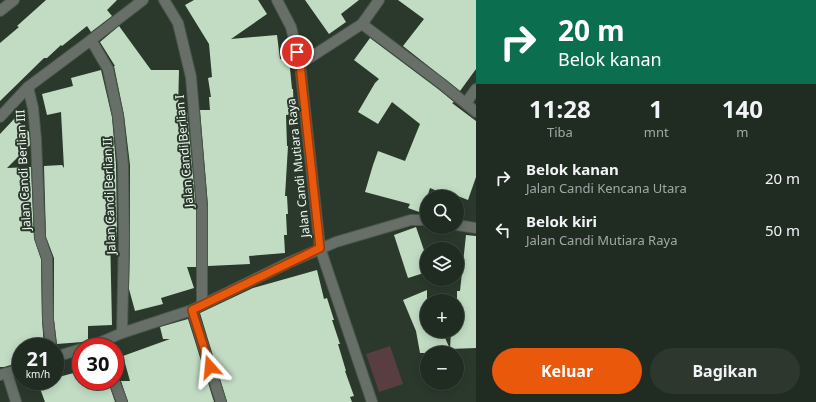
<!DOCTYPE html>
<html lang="id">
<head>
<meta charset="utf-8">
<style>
	body { margin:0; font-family:"Noto Sans",sans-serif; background:#2d372e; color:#f1f3f6; height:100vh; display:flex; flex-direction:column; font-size:15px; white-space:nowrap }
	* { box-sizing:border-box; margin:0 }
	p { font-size:13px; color:#a2a7a5 }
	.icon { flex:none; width:22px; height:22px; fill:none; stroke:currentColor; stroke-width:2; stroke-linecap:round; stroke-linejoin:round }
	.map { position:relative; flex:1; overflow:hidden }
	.drawer { display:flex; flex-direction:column; background:#202b21; width:340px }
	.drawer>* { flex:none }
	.guide { background:#0b6e4f; color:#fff; overflow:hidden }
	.buttons { position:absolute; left:420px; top:190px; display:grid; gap:8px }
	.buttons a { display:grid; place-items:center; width:44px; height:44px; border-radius:50%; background:#202b21; box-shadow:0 2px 10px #0003,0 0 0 1px #3d473f; font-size:20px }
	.speed { position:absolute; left:12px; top:338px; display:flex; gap:8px; font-size:20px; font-weight:700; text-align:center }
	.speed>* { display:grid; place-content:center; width:52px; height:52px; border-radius:50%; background:#202b21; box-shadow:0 2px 10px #0003,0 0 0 1px #3d473f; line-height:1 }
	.speed small { font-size:10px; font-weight:400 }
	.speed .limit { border:6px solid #d22; background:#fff; color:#111 }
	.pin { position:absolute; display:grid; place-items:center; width:34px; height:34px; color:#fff; margin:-17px; border:2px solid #fff; border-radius:50%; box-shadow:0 1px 4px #0007 }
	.me { position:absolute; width:44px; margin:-22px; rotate:342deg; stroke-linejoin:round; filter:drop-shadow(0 0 3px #0008) }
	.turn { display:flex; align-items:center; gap:14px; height:84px; padding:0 16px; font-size:18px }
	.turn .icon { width:52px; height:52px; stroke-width:2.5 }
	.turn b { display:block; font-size:28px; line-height:34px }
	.eta { display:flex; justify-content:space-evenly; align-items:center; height:68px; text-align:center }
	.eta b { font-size:24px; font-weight:700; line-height:28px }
	.button { display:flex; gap:8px; margin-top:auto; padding:8px 16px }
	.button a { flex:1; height:46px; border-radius:24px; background:#ea580c; color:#fff; font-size:16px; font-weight:700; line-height:46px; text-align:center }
	.button a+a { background:#2d372e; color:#f1f3f6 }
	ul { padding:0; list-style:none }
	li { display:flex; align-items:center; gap:12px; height:52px; padding:0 16px }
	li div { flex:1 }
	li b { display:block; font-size:15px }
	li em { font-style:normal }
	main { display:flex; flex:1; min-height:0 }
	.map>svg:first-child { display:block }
</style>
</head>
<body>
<main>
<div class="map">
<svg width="476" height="402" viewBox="0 0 476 402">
	<rect width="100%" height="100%" fill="#2b392c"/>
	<path fill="#593e41" d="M390,346L403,384L379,392L366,354Z"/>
	<g fill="#c2dcc4">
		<path d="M46,0H117L107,10L112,16L91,32L87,26L62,46L61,45L47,58H44L0,101V43L19,27L17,26Z"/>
		<path d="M194,0H258L267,14L231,39L277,35L280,59L289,58L292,89H293L294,114L286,115L287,146H288L285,196H287L288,214H286L287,235H284L285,253L249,256L250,264L208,266V206L200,110H210L209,97H211L208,78L212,77L209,44L185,5Z"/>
		<path d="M305,0H359L341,14L346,22L329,34Z"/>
		<path d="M398,0H476V69L460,91L403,46L424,19Z"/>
		<path d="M119,26L151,70H179L178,111H187L196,207V267H187L194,288L161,298L163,304L135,311L129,289L130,238V165L124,115L114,66H115L100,42Z"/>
		<path d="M370,38L438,89L454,102L452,103L476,121V177L468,200L450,193L449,196L430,188L422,213L408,208L410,204L365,192L373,165L378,151L405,161L420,124L392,102L378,124L358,112L375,83L379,79L354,60Z"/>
		<path d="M101,70L112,117L116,165L117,242L115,234H110L112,325L88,326V340L82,342L57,344L54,320V258L46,237L44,166L62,165L64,168L61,112L47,115L42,94L73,86L71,78Z"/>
		<path d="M15,118L29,132L30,145L7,168L31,167L34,238L41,259L42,320L44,347H21V358H17V363L4,367H0V134Z"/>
		<path d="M416,227L427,259V272L408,278L394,235Z"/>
		<path d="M466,235L476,236V348L450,349L451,331H457V291H460Z"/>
		<path d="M317,270L324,299L327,298L334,320H332L340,344H338L346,371H345L354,396L350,397L352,402H227L200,313L253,288Z"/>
		<path d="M427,290V331H442L450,349H444L445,353H427V357L425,353H420L416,331L403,300Z"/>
		<path d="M188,319L214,402H128L121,381H130L123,356L170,339H163L160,327Z"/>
		<path d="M81,371V381H108L115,402H45L38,383L46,381H55V378Z"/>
	</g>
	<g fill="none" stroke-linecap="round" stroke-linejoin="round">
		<g stroke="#4a584b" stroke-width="12">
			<g id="street">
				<path d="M164,0L178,23L191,77L202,207V305"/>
				<path d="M277,0L291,27L300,64L320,248L372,402"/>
				<path d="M0,11L14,0"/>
				<path d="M362,24L442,84L476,112"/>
				<path d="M91,40L108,69L118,116L123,165L124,238L122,333"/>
				<path d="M300,64L362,24L379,0"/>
				<path d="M28,87L33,108L36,139L40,238L47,258L48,320L51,347"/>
				<path d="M466,103L476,89"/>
				<path d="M0,117L28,87L91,40L143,0"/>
				<path d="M457,225L476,228"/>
				<path d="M192,310L221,402"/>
				<path d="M87,347L101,342L122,333L192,310L290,262L336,242L411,220H427"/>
				<path d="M55,357L81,349"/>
				<path d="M7,373L16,402"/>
				<path d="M0,375L21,369"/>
				<path d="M114,381L122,402"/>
			</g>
		</g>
		<use href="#street" stroke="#686f68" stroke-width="10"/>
	</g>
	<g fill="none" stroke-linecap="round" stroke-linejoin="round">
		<g stroke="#983908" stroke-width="10">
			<path id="route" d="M210,367L192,310L320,248L300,64L297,52"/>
		</g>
		<use href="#route" stroke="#ea580c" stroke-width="7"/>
	</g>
	<g text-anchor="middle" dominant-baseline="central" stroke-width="4" stroke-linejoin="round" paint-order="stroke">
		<g font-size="12" fill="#eff8ef" stroke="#2b392c">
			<text transform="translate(184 151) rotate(-95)">Jalan Candi Berlian I</text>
			<text transform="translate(298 168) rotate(-96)">Jalan Candi Mutiara Raya</text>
			<text transform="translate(23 170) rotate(-93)">Jalan Candi Berlian III</text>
			<text transform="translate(109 196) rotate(-92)">Jalan Candi Berlian II</text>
		</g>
	</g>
</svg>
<div class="buttons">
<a><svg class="icon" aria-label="search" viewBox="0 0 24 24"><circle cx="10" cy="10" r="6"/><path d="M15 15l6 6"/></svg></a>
<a><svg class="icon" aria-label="layers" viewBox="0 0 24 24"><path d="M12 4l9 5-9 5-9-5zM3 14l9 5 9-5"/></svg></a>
<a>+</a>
<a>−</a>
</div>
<div class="speed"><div>21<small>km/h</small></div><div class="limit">30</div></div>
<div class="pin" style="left:297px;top:52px;background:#d93025"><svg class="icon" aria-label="arrive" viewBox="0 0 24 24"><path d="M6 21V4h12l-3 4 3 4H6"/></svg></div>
<svg class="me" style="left:210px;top:367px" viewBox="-20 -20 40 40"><path d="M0-17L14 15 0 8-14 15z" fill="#ea580c" stroke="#fff" stroke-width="4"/></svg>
</div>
<section class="drawer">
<div class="guide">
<div class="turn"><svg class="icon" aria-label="right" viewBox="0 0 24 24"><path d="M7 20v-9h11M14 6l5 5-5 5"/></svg><div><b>20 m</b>Belok kanan</div></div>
</div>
<div class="eta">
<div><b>11:28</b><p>Tiba</p></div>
<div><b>1</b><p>mnt</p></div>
<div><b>140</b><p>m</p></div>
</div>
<ul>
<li><svg class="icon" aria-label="right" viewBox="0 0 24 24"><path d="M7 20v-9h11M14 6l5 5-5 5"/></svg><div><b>Belok kanan</b><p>Jalan Candi Kencana Utara</p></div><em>20 m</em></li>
<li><svg class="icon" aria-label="left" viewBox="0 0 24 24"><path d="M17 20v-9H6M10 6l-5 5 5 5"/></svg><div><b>Belok kiri</b><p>Jalan Candi Mutiara Raya</p></div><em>50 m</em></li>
</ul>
<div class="button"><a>Keluar</a><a>Bagikan</a></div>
</section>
</main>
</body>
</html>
